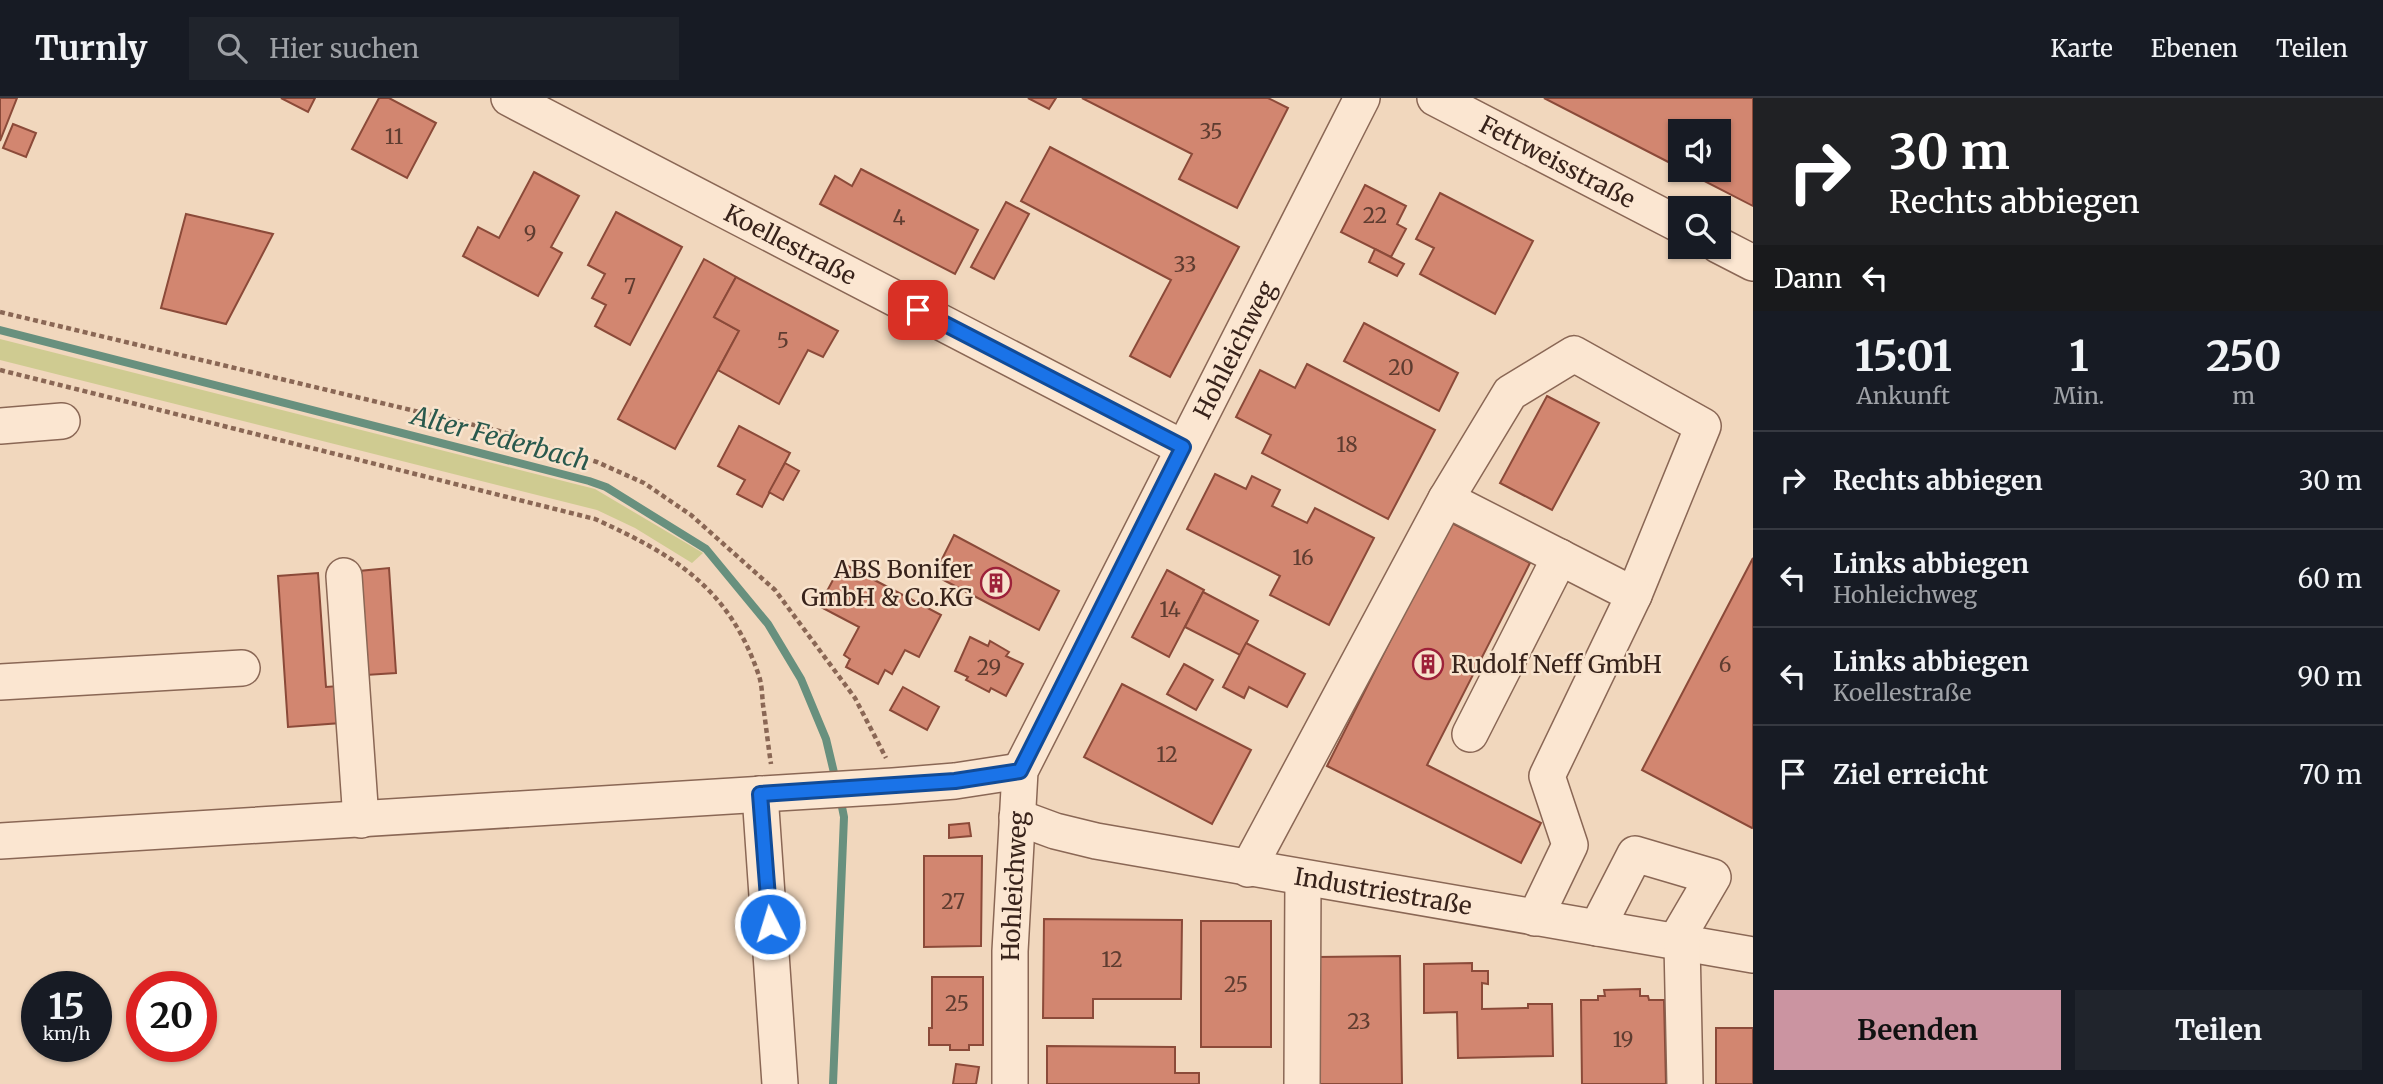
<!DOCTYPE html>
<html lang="de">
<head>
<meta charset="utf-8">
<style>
	body { margin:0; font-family:Merriweather,serif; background:#20242c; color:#f1f3f6; height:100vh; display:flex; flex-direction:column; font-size:26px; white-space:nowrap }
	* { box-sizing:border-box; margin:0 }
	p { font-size:23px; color:#9ea1a6 }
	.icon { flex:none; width:38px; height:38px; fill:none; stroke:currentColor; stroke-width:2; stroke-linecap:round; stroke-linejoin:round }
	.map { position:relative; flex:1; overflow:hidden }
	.side { display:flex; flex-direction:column; background:#171b24; width:630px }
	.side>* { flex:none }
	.guide { background:#202124; color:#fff; overflow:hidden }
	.tools { position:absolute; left:1668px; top:21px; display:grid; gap:14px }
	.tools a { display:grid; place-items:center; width:63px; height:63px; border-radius:0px; background:#171b24; box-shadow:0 2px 5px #0004; font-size:35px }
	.speed { position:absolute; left:21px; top:873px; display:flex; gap:14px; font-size:35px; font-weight:700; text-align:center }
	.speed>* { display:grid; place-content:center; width:91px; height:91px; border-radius:50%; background:#171b24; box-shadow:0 2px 5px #0004; line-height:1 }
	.speed small { font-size:18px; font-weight:400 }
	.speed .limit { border:10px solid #d22; background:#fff; color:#111 }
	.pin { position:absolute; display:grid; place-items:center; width:60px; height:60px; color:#fff; margin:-30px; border-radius:14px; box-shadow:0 4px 10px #0006 }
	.me { position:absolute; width:77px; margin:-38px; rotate:355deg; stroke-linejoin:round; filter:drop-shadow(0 0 5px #0008) }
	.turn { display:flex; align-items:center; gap:24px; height:147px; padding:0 21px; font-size:32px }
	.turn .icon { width:91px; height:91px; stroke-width:2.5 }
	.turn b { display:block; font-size:49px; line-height:60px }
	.then { display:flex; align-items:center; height:66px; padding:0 21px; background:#0003; gap:14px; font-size:26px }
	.eta { display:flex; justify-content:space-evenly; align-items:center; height:119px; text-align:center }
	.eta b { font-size:42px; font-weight:700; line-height:49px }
	.primary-button { display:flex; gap:14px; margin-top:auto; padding:14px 21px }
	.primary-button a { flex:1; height:80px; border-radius:0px; background:#cb94a1; color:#111; font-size:28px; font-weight:700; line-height:80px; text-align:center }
	.primary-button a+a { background:#20242c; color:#f1f3f6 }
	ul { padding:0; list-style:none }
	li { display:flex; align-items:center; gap:21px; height:98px; padding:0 21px; border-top:2px solid #363941 }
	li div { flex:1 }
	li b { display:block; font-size:26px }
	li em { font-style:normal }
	header { display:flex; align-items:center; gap:42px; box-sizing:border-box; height:98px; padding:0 35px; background:#171b24; border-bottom:2px solid #363941 }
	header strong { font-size:33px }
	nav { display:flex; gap:38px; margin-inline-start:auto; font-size:24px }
	.search { width:490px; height:63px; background:#20242c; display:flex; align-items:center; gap:18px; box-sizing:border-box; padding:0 24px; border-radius:0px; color:#9ea1a6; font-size:26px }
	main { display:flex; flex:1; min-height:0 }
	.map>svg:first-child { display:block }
</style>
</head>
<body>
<header>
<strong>Turnly</strong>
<div class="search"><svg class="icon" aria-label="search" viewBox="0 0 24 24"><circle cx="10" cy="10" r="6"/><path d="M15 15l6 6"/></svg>Hier suchen</div>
<nav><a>Karte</a><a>Ebenen</a><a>Teilen</a></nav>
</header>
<main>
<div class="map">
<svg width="1753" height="986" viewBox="0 0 1753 986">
	<rect width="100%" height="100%" fill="#f1d7bd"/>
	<path fill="#cfcb91" d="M0,241L595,391L703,455L692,465L635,430L597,412L0,262Z"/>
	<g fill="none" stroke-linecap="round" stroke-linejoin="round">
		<g stroke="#68907e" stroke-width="8">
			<path d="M0,232L589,383L606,389L706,451L768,526L801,581L826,641L836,683"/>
			<path d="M833,986L844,719L840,699"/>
		</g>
	</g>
	<g fill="#d28670" stroke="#8b4a39" stroke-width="2">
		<path d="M0,0H17L0,43Z"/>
		<path d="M281,0H315L308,14Z"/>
		<path d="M379,0H389L436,25L407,80L352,51Z"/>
		<path d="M1028,0H1056L1049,11Z"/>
		<path d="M1082,0H1268L1288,10L1237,110L1179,81L1192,56Z"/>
		<path d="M1544,0H1753V108L1683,72H1718V33H1680V70Z"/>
		<path d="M13,26L36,35L26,59L3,50Z"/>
		<path d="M1050,49L1239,149L1170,279L1130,258L1171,182L1021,103Z"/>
		<path d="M861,71L978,132L955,176L820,106L835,78L852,88Z"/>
		<path d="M534,74L579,98L551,149L562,155L538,198L463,158L478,129L499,140Z"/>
		<path d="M1365,87L1406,108L1397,126L1406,131L1391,159L1341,134Z"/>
		<path d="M1440,95L1533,143L1495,216L1420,176L1434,150L1416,141Z"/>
		<path d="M1006,104L1029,116L994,181L971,169Z"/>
		<path d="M616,114L682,149L630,247L595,228L606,207L592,200L605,176L588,167Z"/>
		<path d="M186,116L273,136L226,226L161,210Z"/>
		<path d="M1375,151L1404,166L1397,178L1369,164Z"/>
		<path d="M704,161L736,179L714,219L739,233L675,351L618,321Z"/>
		<path d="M736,179L838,233L823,259L808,252L779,306L718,272L739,233L714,219Z"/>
		<path d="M1364,225L1458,275L1439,313L1344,263Z"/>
		<path d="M1307,266L1435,332L1388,421L1262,355L1271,337L1236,319L1260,272L1295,290Z"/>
		<path d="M1547,298L1599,325L1552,412L1500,385Z"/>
		<path d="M739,328L790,355L762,409L737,396L745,382L718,368Z"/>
		<path d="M785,365L799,373L783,402L769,394Z"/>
		<path d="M1215,376L1246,391L1252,378L1280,392L1272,408L1307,425L1315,410L1374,440L1329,527L1270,497L1280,478L1187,431Z"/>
		<path d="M1450,424L1530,465L1427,667L1541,725L1521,765L1327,668Z"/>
		<path d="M954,437L1059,493L1039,532L934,477Z"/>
		<path d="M1753,460V729L1752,730L1642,672Z"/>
		<path d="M842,465L941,517L919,559L905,552L892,576L885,572L878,586L846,569L850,561L844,557L859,529L819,508Z"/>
		<path d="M389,470L396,575L366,577L359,473Z"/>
		<path d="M1167,472L1204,492L1169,559L1132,539Z"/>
		<path d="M318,475L326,589L339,588L341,625L288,629L278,478Z"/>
		<path d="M1203,494L1258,523L1240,557L1185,529Z"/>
		<path d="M970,539L988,548L990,543L1009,554L1006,558L1023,566L1006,598L991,590L989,594L966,582L968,579L955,573Z"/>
		<path d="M1246,545L1305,576L1287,609L1249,589L1244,600L1223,589Z"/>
		<path d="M1184,566L1213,582L1196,612L1167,596Z"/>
		<path d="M1122,586L1251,652L1212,726L1084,659Z"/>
		<path d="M903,589L939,609L927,632L890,612Z"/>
		<path d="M969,725L971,738L949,740V727Z"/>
		<path d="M924,758H982L981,848L924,849Z"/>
		<path d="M1044,821L1182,822L1181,901H1093V920H1043Z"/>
		<rect x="1201" y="823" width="70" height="126"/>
		<path d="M1400,858L1402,986H1318L1317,859Z"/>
		<path d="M1472,865V873H1488V886L1482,885V911L1528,910V906H1552L1553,958L1458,960L1457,914L1424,915V866Z"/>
		<path d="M932,879H983V947H969V952H950V947H929V930H932Z"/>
		<path d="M1640,891V898H1648L1649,902H1664L1666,986H1582L1581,902H1598V898H1605L1604,892Z"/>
		<rect x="1716" y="930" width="37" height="56"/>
		<path d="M1047,948L1175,949V975H1199V986H1047Z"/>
		<path d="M956,966L979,969L976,986H953Z"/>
	</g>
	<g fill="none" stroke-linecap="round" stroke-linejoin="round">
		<g stroke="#8a6755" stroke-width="38">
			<g id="minor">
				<path id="s1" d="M509,0L1183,350"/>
				<path id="s2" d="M1435,0L1680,127"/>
				<path d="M1718,147L1753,165"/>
				<path d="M0,328L62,323"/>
				<path d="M1446,401L1510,295L1574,256L1703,328L1634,497"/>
				<path d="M344,478L361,722"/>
				<path d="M0,584L242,570"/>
				<path d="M1470,636L1560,459"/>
				<path d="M760,696L780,986"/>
				<path id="s3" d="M1017,719L1055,733L1096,743L1753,857"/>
				<path d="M0,743L893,688L955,683L1020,673"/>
				<path d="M1248,771L1446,401L1634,497L1547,678L1570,747L1535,820"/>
				<path d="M1597,830L1635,756L1713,779L1675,844"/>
				<path d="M1682,845L1685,986"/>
				<path id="s4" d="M1010,986V853L1020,673L1362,0"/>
				<path d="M1302,986L1303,780"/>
			</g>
		</g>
		<g stroke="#8a6755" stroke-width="4.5" stroke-dasharray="5 3.5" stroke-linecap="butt">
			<path d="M0,214L499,333L597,364L644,385L691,417L775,492L855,600L886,660"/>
			<path d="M0,272L595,421C674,457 728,489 758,575C762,585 762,597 763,607C766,627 768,647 771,666"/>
		</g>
		<use href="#minor" stroke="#fbe6d1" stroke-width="35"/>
	</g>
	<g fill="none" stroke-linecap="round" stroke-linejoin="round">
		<g stroke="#114b97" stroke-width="18">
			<path id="route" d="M770,826L760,696L955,683L1020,673L1183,349L918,212"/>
		</g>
		<use href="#route" stroke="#1a73e8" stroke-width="12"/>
	</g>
	<defs>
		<g id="building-ring" transform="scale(1.575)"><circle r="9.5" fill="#f8e3cd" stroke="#9d213a" stroke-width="1.5"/><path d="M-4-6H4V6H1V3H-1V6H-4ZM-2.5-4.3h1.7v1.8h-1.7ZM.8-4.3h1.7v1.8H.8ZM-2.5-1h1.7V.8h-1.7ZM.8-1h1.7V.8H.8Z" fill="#9d213a"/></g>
	</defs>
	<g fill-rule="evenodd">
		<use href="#building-ring" x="996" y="485"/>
		<use href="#building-ring" x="1428" y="566"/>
	</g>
	<g text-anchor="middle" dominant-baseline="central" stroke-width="5" stroke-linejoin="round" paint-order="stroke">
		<g font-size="21" fill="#5e3c30">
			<text x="1211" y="33">35</text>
			<text x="394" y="38">11</text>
			<text x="1375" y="117">22</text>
			<text x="899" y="119">4</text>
			<text x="530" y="135">9</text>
			<text x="1185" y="166">33</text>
			<text x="630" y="188">7</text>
			<text x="783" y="242">5</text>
			<text x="1401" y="269">20</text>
			<text x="1347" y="346">18</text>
			<text x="1303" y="459">16</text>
			<text x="1170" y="511">14</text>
			<text x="1725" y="566">6</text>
			<text x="989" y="569">29</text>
			<text x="1167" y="656">12</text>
			<text x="953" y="803">27</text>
			<text x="1112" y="861">12</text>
			<text x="1236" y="886">25</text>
			<text x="957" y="905">25</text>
			<text x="1359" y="923">23</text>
			<text x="1623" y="941">19</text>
		</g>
		<g font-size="24" fill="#38231b" stroke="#f8e3cd">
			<text stroke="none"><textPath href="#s2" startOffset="138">Fettweisstraße</textPath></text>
			<text stroke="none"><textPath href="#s1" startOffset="317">Koellestraße</textPath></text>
			<text stroke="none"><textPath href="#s4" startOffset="786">Hohleichweg</textPath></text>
			<text stroke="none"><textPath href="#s4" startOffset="198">Hohleichweg</textPath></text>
			<text stroke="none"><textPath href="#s3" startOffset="374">Industriestraße</textPath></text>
		</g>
		<g font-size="24" fill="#38231b" stroke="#f8e3cd" text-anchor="end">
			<text x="973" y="471">ABS Bonifer<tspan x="973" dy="28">GmbH &amp; Co.KG</tspan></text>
			<text x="1451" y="566" text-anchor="start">Rudolf Neff GmbH</text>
		</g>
		<g font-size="26" font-style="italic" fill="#29594d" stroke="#f8e3cd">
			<text transform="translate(501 340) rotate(15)">Alter Federbach</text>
		</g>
	</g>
</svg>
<div class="tools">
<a><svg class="icon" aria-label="sound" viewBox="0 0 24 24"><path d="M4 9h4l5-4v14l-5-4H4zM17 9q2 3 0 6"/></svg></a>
<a><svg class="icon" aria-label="search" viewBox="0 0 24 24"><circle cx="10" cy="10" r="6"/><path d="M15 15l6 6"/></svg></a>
</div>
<div class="speed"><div>15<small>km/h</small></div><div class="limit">20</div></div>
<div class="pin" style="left:918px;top:212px;background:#d93025"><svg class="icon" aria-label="arrive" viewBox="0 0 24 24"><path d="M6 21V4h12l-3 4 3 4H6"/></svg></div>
<svg class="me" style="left:770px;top:826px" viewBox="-20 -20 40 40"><circle r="17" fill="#1a73e8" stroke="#fff" stroke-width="3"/><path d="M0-11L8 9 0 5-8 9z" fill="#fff"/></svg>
</div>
<section class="side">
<div class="guide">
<div class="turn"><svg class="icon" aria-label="right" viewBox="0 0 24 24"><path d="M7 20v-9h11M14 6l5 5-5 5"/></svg><div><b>30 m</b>Rechts abbiegen</div></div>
<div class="then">Dann<svg class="icon" aria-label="left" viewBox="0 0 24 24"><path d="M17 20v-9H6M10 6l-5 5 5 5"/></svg></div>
</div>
<div class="eta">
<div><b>15:01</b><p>Ankunft</p></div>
<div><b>1</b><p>Min.</p></div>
<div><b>250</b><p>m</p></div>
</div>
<ul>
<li><svg class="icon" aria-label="right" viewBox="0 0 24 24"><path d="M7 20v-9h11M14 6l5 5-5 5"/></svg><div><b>Rechts abbiegen</b></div><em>30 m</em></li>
<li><svg class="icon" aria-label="left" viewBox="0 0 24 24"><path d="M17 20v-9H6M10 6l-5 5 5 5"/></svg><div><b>Links abbiegen</b><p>Hohleichweg</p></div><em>60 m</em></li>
<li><svg class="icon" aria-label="left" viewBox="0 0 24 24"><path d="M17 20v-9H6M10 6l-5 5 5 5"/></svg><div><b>Links abbiegen</b><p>Koellestraße</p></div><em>90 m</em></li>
<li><svg class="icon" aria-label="arrive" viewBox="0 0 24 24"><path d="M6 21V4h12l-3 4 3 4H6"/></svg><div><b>Ziel erreicht</b></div><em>70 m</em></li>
</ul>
<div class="primary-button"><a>Beenden</a><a>Teilen</a></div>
</section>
</main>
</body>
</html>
